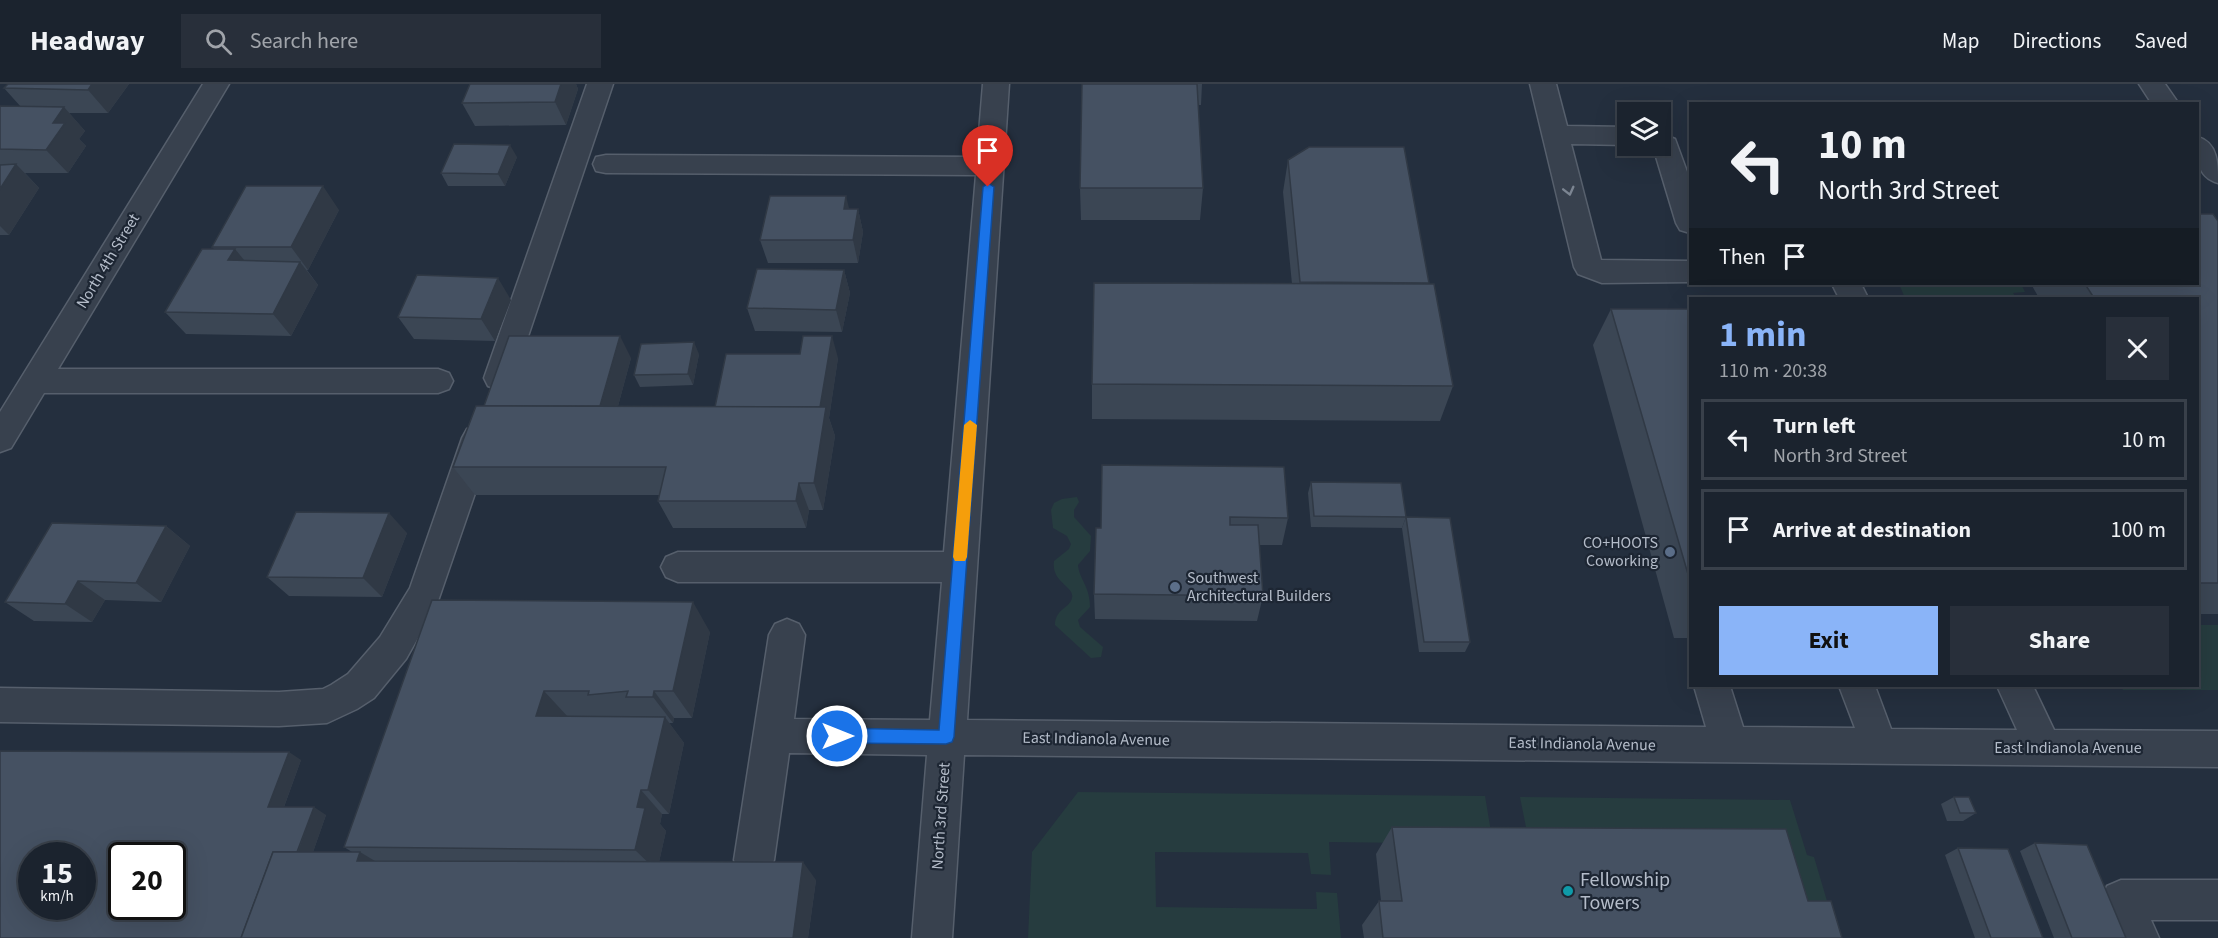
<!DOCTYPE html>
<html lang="en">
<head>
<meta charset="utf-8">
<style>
	body { margin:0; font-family:"Source Sans 3",sans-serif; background:#282f3a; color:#f1f3f6; height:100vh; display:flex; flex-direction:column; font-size:22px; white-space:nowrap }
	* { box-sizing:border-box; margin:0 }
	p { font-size:20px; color:#a0a4aa }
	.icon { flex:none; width:33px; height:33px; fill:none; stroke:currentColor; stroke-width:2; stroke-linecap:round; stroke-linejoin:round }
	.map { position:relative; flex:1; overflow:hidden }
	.drawer { position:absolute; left:1689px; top:213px; width:510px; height:390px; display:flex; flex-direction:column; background:#1b232e; border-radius:0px; box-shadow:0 6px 24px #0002,0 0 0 2px #39404a }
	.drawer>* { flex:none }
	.hud { position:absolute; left:1689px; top:18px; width:510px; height:183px; border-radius:0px; box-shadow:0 6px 24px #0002,0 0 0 2px #39404a; background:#1b232e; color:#f1f3f6; overflow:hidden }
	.fabs { position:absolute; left:1617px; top:18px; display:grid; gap:12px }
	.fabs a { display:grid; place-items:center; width:54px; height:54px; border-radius:0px; background:#1b232e; box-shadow:0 6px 24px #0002,0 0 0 2px #39404a; font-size:30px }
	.speed { position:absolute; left:18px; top:758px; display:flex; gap:12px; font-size:30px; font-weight:700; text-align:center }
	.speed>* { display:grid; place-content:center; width:78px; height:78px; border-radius:50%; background:#1b232e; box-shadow:0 6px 24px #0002,0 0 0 2px #39404a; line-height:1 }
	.speed small { font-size:15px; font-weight:400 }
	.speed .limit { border:3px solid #111; border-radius:9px; background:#fff; color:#111 }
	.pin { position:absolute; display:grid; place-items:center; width:51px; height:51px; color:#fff; margin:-62px -26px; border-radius:50% 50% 50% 0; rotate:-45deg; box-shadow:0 0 6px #0007 }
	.pin .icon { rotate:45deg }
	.me { position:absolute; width:66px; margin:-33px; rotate:90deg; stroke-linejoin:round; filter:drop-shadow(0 0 4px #0008) }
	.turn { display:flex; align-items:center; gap:21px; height:126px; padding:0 30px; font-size:27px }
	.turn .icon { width:78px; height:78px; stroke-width:2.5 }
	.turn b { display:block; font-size:42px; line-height:51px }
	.then { display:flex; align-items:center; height:57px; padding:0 30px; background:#0003; gap:12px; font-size:22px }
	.round { display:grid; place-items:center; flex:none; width:63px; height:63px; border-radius:0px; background:#282f3a }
	.headline { display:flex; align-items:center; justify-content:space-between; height:102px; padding:0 30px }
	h1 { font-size:36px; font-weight:700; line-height:45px; color:#8ab4f8 }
	.button { display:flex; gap:12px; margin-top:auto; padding:12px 30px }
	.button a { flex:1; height:69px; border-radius:0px; background:#8ab4f8; color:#111; font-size:24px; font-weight:700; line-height:69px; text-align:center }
	.button a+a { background:#282f3a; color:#f1f3f6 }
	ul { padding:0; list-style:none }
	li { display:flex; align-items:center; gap:18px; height:81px; margin:0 12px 9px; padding:0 18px; border:3px solid #39404a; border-radius:0px }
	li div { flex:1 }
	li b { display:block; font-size:22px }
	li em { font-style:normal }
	header { display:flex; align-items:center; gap:36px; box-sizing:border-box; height:84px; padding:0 30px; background:#1b232e; border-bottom:2px solid #39404a }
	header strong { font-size:28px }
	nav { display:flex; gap:33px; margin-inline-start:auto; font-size:21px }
	.search { width:420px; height:54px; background:#282f3a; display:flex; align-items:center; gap:15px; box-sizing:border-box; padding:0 21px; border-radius:0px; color:#a0a4aa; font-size:22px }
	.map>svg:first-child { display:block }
</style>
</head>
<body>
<header>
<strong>Headway</strong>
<div class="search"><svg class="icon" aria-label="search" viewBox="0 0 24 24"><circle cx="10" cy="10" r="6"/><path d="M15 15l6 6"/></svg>Search here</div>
<nav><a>Map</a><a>Directions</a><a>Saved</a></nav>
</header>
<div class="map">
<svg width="2218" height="854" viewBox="0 0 2218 854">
	<rect width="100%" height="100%" fill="#242f3e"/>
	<g fill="#263c3f">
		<path d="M1899,200H2021L2025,208L2013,209L2016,214H1905Z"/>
		<path d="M1077,413L1079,418L1074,426V433L1091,452L1090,467L1078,481C1079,495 1090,502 1090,523L1078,536L1080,543L1103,563L1101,573L1091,574L1055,541C1055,525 1070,524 1072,514C1075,502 1051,499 1054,477L1069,465L1071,460L1067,452L1053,444L1051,426L1054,419L1062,415Z"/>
		<path d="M2198,541H2218V606H2123L2120,602H2198Z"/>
		<path d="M1078,708L1485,712L1493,760L1329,758L1331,791L1311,790L1308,769L1155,768L1156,823L1317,825L1316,808L1337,809L1341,854H1028L1032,768Z"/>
		<path d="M1520,713L1790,716L1807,771L1814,773L1838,854L1531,768Z"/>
	</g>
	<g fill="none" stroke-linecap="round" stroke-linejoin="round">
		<g stroke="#565f6c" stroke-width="3">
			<g id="minor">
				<path d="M203,0H229L58,285H438L449,289L453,297L449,305L438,309H44L11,364L0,368V328Z"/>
				<path d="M587,0H613L514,294L510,302L499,306L488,302L484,294Z"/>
				<path d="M983,0H1009L967,636L1706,643L1694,602H1730L1743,643L1855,644L1839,602H1875L1891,645L2017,646L1997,602H2033L2054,646L2218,647V683L964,671L952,854H912L927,671L789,669L774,776L768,790L754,795L740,790L734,776L769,551L775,540L787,535L799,540L805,551L794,635L930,636L942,498H678L666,493L661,483L666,473L678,468H944L976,91L606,89L596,87L593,80L596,73L606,71L977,73Z"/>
				<path d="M1530,0H1556L1567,42L1628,43V61L1571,60L1601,176L1690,177V198L1602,199L1578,190L1574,183Z"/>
				<path d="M2139,0H2165L2179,20H2152Z"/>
				<path d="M1660,49L1675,55L1690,96V149L1680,146L1676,139L1654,66L1649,62H1660Z"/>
				<path d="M2198,53C2218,59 2218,80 2218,99C2196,93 2196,72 2198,53Z"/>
				<path d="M1832,200H1861L1868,214H1839Z"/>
				<path d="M478,341L489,345L494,354L437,520L406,575L374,614L357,625L327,639L279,642L0,638V604L279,608L323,605L331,601L348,590L380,553L410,504L462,354L467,345Z"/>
				<path d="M2121,796H2218V836H2151L2159,854H2118L2101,816L2107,802Z"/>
			</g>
		</g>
		<use href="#minor" fill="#38414e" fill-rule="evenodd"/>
	</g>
	<g fill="#3b4654">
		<path d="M129,0L108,29H69L85,47L79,55L86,62L68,89H25L39,104L9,151H0V22L21,23L4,4Z"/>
		<path d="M470,0H576L578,5L566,41L475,42L462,19Z"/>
		<path d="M1082,0H1202L1201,21H1198L1203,104L1200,136H1081L1080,104Z"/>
		<path d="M517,73L505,102H448L441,89Z"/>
		<path d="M1288,76L1429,199L1428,200L1453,302L1440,337L1092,335V300L1292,200L1283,108Z"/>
		<path d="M849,125H858L863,148L858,179H768L760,156Z"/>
		<path d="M339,126L308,186H307L318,201L291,252L186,250L165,228L214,165L212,163Z"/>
		<path d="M2218,137V530H2198V214H2039L2031,200H2198Z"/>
		<path d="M844,186L850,209L842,248L755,247L747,224Z"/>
		<path d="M511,216L495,257L414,255L398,233Z"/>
		<path d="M1611,225H1690V554H1674L1593,261Z"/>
		<path d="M699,270L693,301L640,303L634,291Z"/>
		<path d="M800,270L838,274L829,334L835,352L823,426H809L806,444H673L658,417L659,411H475L453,383L484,322L631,274L618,322L715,323Z"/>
		<path d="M1102,381L1288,434L1282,461H1259L1263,512L1257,537L1095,535L1094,510L1101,444Z"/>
		<path d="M1311,398L1406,433L1402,444L1311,443L1308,409Z"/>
		<path d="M1406,433L1470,558L1465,568H1419L1402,444Z"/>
		<path d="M166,442L190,462L161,518L105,516L92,538L34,537L5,518Z"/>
		<path d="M407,449L382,513L289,512L267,493Z"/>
		<path d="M432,516L710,548L692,634H674L673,639H669L684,659L669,730H662L660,740L666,747L659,778L816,796L808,854H0L301,676L284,723L326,731L313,768H352L344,763Z"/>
		<path d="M1954,713L1976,729L1963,737H1947L1941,720Z"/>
		<path d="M1392,743L1808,817L1842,854H1364L1362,841L1379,817H1381L1376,770Z"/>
		<path d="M2035,759L2126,854H2054L2020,767Z"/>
		<path d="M1958,764L2043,854H1975L1945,771Z"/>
	</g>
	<g fill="#303945">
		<path d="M92,0H129L108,29L88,6Z"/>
		<path d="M561,0H576L578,5L566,41L555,18Z"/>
		<path d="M64,23L85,47L79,55L86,62L68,89L46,66L53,39Z"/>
		<path d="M510,61L517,73L505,102L498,90Z"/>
		<path d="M16,80L39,104L9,151L0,142V105Z"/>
		<path d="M323,102L339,126L308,186L291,163Z"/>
		<path d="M846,112L852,136L844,125Z"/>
		<path d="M858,125L863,148L858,179L853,156Z"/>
		<path d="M235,165L254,188L228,176Z"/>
		<path d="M300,178L318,201L291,252L273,230Z"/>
		<path d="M844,186L850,209L842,248L836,226Z"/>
		<path d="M498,194L511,216L495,257L481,235Z"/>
		<path d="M620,252L631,274L611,348L599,326Z"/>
		<path d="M832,252L838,274L829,334L835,352L823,426L814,399L820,324Z"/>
		<path d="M694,258L699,270L693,301L688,290Z"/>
		<path d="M799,399L809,426L806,444L796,417Z"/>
		<path d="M389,429L407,449L382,513L363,494Z"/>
		<path d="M166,442L190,462L161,518L136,499Z"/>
		<path d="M78,497L105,516L92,538L65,520Z"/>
		<path d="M693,518L710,548L692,634L673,607Z"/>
		<path d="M544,607L569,634L536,632Z"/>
		<path d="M654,607L674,634L673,639L653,613Z"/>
		<path d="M665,633L684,659L669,730L648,706Z"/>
		<path d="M289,668L301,676L281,731L268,723Z"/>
		<path d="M641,706L662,730L660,740L666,747L657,787L635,766L637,723Z"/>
		<path d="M314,723L326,731L283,854H267Z"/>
		<path d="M360,768L390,786L357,777Z"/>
		<path d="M803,778L816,796L808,854H793Z"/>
	</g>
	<g fill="#455162" stroke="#303945" stroke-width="1.5" fill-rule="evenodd">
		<path d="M8,0H92L88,6L4,4Z"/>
		<path d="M470,0H561L555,18L462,19Z"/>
		<path d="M1082,0H1197L1203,104H1080Z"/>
		<path d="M0,22L64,23L53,39H65L46,66L0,65Z"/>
		<path d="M454,60L510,61L498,90L441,89Z"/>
		<path d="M1309,63H1404L1429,199L1300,198L1288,76Z"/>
		<path d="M16,80L0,105V81Z"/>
		<path d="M246,102H323L291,163H212Z"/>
		<path d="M770,112H846L844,125H858L853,156H760Z"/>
		<path d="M2198,130H2213L2218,137V499H2198V214H2094L2085,200H2198Z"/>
		<path d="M202,165H235L228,176L300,178L273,230L165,228Z"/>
		<path d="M757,185L844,186L836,226L747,224Z"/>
		<path d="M417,191L498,194L481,235L398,233Z"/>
		<path d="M1094,199L1434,200L1453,302L1092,300Z"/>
		<path d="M1611,225H1690V497Z"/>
		<path d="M509,252H620L600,322H484Z"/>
		<path d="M803,252H832L820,323H715L726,270H800Z"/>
		<path d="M694,258L688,290L634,291L641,260Z"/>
		<path d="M476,322L826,323L814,399H799L796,417H658L666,383H453Z"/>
		<path d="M1102,381L1284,383L1288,434L1230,433V441H1258L1263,512L1094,510L1096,444H1101Z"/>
		<path d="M1311,398L1401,399L1406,433L1314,432Z"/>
		<path d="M296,428L389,429L363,494L267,493Z"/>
		<path d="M1406,433L1450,434L1470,558H1424Z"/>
		<path d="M52,439L166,442L136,499L78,497L65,520L5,518Z"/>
		<path d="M432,516L693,518L673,607H654L653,613H626L628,607L588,611L589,607H544L536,632L665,633L648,706H641L637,723L645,724L635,766L344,763Z"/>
		<path d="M0,667L289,668L268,723H314L297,768H273L241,854H0ZM32,771H82V822H32ZM122,771H172V822H122Z"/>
		<path d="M1954,713H1969L1976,729H1960Z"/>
		<path d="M1392,743L1786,745L1808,817H1831L1842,854H1383L1379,817H1402Z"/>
		<path d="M2035,759L2087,761L2126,854H2072Z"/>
		<path d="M1958,764L2008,765L2043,854H1991Z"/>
		<path d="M273,768H360L357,777L803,778L793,854H241Z"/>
	</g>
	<defs><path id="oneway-chevron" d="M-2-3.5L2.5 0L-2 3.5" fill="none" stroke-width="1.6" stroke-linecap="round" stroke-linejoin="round" transform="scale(1.5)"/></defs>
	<use stroke="#7c8592" href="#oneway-chevron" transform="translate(1569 107) rotate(76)"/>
	<path fill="#1a73e8" stroke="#114b97" stroke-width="1.5" d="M988,99L994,103L954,653L952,658L946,660L837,659L832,657L829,652L832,647L837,644L939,646L983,103Z"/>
	<path fill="#f59e0b" d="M970,336L977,341L967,473L965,477H955L953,473L964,341Z"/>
	<g fill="#5c6f8a" stroke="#1d2633" stroke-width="2">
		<circle cx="1670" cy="468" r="6"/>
		<circle cx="1175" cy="503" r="6"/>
	</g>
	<circle fill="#0f9aa8" stroke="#1d2633" stroke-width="2" cx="1568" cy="807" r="6"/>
	<g text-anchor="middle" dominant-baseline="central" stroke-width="4.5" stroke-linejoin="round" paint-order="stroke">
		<g font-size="16" fill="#b4bcc9" stroke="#1d2633">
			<text transform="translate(108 177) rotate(-59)">North 4th Street</text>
			<text transform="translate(1096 655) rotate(1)">East Indianola Avenue</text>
			<text transform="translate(1582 660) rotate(1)">East Indianola Avenue</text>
			<text x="2068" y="664">East Indianola Avenue</text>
			<text transform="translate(941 732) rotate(-86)">North 3rd Street</text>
		</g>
		<g font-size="16" fill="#b4bcc9" stroke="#1d2633" text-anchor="end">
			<text x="1658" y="459">CO+HOOTS<tspan x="1658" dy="18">Coworking</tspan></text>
			<text x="1187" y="494" text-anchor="start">Southwest<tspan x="1187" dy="18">Architectural Builders</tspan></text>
		</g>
		<g font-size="20" fill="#b4bcc9" stroke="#1d2633" text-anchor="start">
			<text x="1580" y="796">Fellowship<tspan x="1580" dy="23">Towers</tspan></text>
		</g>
	</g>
</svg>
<div class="fabs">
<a><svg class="icon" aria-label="layers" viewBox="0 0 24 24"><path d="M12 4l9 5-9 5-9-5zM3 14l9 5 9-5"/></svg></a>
</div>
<div class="speed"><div>15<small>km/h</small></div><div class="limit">20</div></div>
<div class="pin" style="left:988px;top:103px;background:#d93025"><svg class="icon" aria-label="arrive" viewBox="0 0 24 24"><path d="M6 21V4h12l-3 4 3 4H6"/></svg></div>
<svg class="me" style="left:837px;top:652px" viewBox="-20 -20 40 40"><circle r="17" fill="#1a73e8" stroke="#fff" stroke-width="3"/><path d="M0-11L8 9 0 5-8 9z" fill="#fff"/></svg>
<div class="hud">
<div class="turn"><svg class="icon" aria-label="left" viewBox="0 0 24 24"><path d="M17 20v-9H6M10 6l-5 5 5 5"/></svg><div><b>10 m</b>North 3rd Street</div></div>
<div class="then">Then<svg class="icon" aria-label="arrive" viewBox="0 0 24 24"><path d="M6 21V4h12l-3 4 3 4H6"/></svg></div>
</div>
<section class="drawer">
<div class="headline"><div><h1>1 min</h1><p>110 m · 20:38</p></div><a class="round"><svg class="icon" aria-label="close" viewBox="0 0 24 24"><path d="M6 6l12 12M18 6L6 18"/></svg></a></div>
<ul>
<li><svg class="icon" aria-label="left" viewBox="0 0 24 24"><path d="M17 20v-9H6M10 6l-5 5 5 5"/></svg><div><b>Turn left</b><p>North 3rd Street</p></div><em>10 m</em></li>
<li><svg class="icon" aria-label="arrive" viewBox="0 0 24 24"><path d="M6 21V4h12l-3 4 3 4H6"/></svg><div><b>Arrive at destination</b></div><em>100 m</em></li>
</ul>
<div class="button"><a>Exit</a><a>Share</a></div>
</section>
</div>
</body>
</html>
